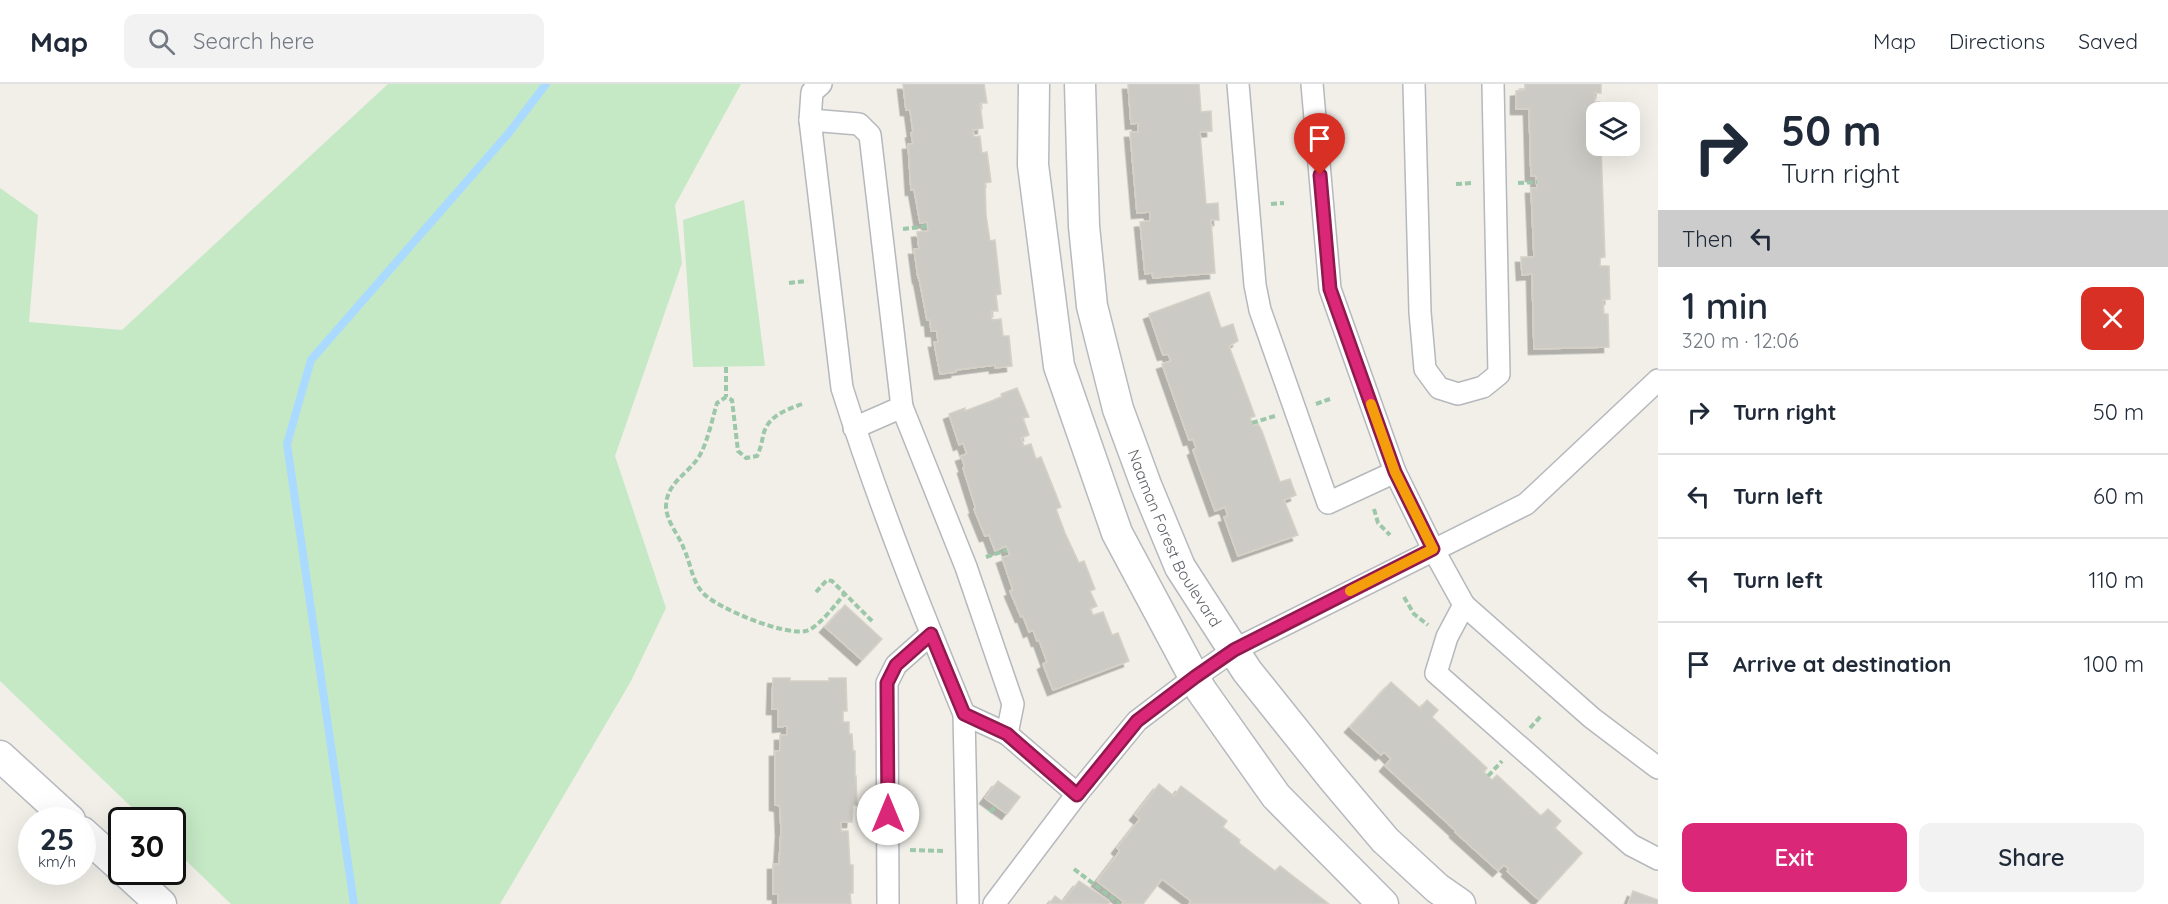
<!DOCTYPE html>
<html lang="en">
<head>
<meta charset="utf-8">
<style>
	body { margin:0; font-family:Quicksand,sans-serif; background:#f2f2f3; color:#1f2937; height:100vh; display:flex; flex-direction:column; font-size:22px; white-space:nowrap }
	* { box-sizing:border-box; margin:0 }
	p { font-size:20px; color:#747a83 }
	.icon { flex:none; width:33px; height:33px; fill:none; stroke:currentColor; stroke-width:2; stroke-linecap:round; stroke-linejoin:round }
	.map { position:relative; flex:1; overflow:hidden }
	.sheet { display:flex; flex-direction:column; background:#fff; width:510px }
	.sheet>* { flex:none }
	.banner { background:#fff; color:#1f2937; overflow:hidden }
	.fabs { position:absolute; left:1586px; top:18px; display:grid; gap:12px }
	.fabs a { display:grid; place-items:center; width:54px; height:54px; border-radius:12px; background:#fff; box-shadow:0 6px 24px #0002; font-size:30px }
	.speed { position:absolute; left:18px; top:723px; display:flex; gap:12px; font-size:30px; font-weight:700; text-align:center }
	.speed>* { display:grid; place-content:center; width:78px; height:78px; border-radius:50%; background:#fff; box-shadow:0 6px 24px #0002; line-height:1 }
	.speed small { font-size:15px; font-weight:400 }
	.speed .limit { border:3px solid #111; border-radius:9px; background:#fff; color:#111 }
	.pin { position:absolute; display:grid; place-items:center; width:51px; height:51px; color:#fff; margin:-62px -26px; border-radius:50% 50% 50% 0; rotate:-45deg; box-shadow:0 0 6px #0007 }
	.pin .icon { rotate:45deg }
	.me { position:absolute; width:66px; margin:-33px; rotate:0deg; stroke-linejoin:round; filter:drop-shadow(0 0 4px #0008) }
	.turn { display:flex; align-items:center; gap:21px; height:126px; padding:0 24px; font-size:27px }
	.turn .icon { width:78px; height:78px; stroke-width:2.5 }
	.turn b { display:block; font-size:42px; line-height:51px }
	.then { display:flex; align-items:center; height:57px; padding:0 24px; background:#0003; gap:12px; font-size:22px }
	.round { display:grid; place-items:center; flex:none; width:63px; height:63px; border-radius:12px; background:#f2f2f3 }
	.head { display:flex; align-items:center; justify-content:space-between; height:102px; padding:0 24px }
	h1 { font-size:36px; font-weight:600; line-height:45px }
	.action { display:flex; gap:12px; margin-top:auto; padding:12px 24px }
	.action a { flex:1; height:69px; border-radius:12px; background:#db2777; color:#fff; font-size:24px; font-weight:600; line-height:69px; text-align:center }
	.action a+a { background:#f2f2f3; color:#1f2937 }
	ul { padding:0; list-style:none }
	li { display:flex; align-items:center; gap:18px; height:84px; padding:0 24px; border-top:2px solid #e0e1e3 }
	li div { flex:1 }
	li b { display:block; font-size:22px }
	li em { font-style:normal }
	header { display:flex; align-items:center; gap:36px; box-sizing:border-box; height:84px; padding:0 30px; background:#fff; border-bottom:2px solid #e0e1e3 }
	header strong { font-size:28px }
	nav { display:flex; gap:33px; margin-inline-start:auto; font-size:21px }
	.search { width:420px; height:54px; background:#f2f2f3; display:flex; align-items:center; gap:15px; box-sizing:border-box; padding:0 21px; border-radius:12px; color:#747a83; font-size:22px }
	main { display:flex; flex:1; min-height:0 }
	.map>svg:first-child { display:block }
</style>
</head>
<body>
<header>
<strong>Map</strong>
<div class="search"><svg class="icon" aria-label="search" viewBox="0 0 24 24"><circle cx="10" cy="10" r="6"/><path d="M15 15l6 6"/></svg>Search here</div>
<nav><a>Map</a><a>Directions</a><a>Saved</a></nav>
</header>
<main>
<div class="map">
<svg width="1658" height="820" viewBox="0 0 1658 820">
	<defs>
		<filter id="shadow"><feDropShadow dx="-5.5" dy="5.5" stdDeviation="0" flood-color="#0004"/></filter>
	</defs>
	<rect width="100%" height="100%" fill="#f1efe8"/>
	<g fill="#c5e8c5">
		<path d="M388,0H741L675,121L682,179L615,372L666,524L631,597L500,820H231L173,764L172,736H145L0,597V104L38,131L29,238L122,246Z"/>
		<path d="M744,116L765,282L693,283L683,136Z"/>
	</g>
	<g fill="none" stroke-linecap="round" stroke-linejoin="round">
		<path stroke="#aadaff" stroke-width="8" d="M354,820L287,360L311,276L508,50L546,0"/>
	</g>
	<g fill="#cccac5" stroke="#d6d1c6" stroke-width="1.5" filter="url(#shadow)">
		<path d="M903,0H984L987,19H980L983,44L973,46L974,53L980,52L982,69L987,68L991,98L985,99L986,131L990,157L995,156L1001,210L996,211L998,227H991L992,236L1001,235L1003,252H1009L1012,282L995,284V281L956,286V288L940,290L934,258H938L937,247H931L930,236H927L919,194H918L914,165H919L917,148L928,147L927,138L920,139L914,105L911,106L908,60H913L911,49L913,48L910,26H906Z"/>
		<path d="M1128,0H1199L1201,28L1211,27L1212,47L1200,48L1206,120L1218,119L1219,136H1211L1215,189L1153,194L1152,189L1145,190L1140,138L1150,137V128L1137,129L1130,48H1138V39L1131,40Z"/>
		<path d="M1525,0H1601V9H1594L1595,18H1600V28H1596V62H1601L1605,173L1600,174V182H1609L1610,215L1603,216L1604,230H1608L1609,263L1534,265L1532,190L1522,191L1521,173H1534L1531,104H1537L1536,92H1531L1529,25H1516V7L1525,6Z"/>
		<path d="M1209,208L1221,244L1233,240L1238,257L1229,262L1255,332L1250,334L1253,342L1258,340L1262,347L1280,398L1290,395L1296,411L1284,416L1298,451L1238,472L1224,433L1228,432L1225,423L1215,427L1193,366L1196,364L1193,355L1189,356L1162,280L1171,277L1168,270L1163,271L1149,230Z"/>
		<path d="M1017,304L1029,333L1023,334L1029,351L1021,354L1024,362L1031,360L1036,375L1041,373L1061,423L1056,425L1065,449L1079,479L1084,477L1095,505L1090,507L1097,522L1090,525L1093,531L1103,528L1112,551L1118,549L1129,577L1053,606L1043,580L1047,578L1039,556L1037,557L1033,546L1029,548L1023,532L1021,533L1010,507L1013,506L1002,474L1010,471L1006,462L995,467L989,451L985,452L974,425H976L963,384L965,383L961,372L967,370L963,359L959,361L949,330L965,324V327L1002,313L1001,310Z"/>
		<path d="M845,521L882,555L862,576L825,543Z"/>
		<path d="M773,594H790V597H829V594H846L847,627H843V638H849V650H852L853,667H855V692H856L857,721H853L852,738H841V747H848L850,781H853V809H850L851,820H778V810H773V780H779L781,747L780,722L775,721V667H780V651H787V642L778,643V625H772Z"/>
		<path d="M1391,598L1420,624L1427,616L1438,626L1432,633L1487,684L1484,688L1492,696L1497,691L1541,732L1548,725L1561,737L1555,744L1582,769L1539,816L1507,787L1509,785L1504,781L1498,787L1455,748L1456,747L1385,682L1391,675L1384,668L1381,671L1350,643Z"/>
		<path d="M998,697L1020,713L1007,730L985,714Z"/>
		<path d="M1159,700L1174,712L1181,702L1227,737L1223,743L1240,756L1239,759L1275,787L1280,782L1329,820H1189L1191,817L1162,795L1143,820H1122L1124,818L1097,797L1120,767L1117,764L1140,735L1135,731Z"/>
		<path d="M1079,797L1109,817V820H1049L1055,812L1063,818Z"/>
		<path d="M1633,807L1658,816V820H1628Z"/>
	</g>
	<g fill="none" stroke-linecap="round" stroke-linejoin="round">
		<g stroke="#b5b8bc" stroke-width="24">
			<g id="street">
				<path d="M821,0L812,8L810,36L842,304C877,415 920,523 964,630L1007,650L1077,710L1137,637L1195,593L1234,566L1526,420L1658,296"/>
				<path d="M1238,0L1255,201L1260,226L1328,419L1395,388L1433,465L1464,521"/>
				<path d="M1312,0L1330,205L1395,388"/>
				<path d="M1414,0L1420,228L1425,285L1439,304L1458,310L1483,303L1499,290L1493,0"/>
				<path d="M810,36L859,40L870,51L902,323L966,483L1013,620L1007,650"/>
				<path d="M854,344L902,323"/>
				<path d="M964,630L968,820"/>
				<path d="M1658,684L1592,634L1464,521L1447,553L1436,589L1631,761L1658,775"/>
				<path d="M888,820L887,599L896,581L931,550"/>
				<path d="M994,820L1077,710"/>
			</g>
		</g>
		<g stroke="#b6babf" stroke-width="33">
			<g id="secondary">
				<path d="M1034,0L1033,81L1059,282L1117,449L1201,606L1276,712L1383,820"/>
				<path id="s1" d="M1080,0L1084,142L1092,222L1118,325L1146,401L1180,483L1247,587L1331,692L1385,756L1437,804L1460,820"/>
				<path d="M0,672L70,736"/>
				<path d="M82,748L122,784"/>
				<path d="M126,788L161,820"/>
			</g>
		</g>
		<g stroke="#9cc7a9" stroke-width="4" stroke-dasharray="6 3" stroke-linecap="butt">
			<path d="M1518,99L1537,98"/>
			<path d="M1456,100L1473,99"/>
			<path d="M1271,120L1284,119"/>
			<path d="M903,145L928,142"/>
			<path d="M789,199L807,197"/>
			<path d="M726,283V313"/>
			<path d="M802,320C786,326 770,331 764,348C762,356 761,364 757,372L746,374L738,367L732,316L726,313L717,319C712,336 708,356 700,371C689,390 666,398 666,423C667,439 679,451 684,465C691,480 692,498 704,510C719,525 785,552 806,547C818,544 837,519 845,509"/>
			<path d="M1316,320L1330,315"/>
			<path d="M1252,339L1275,332"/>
			<path d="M1374,425L1378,439L1390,451"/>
			<path d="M986,473L1007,466"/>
			<path d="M816,508L827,496L832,497L874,539"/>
			<path d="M1404,513L1414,530L1428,541"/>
			<path d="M1530,644L1542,631"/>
			<path d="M1488,692L1502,677"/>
			<path d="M990,728L996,722"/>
			<path d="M910,766L944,767"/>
			<path d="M1074,785L1120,820"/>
		</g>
		<use href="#street" stroke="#fff" stroke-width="21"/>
		<use href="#secondary" stroke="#fff" stroke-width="30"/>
	</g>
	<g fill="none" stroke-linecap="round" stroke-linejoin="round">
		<g stroke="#8e194d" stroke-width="15">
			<path id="route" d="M888,730L887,599L896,581L931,550L964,630L1007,650L1077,711L1137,637L1195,593L1234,566L1433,465L1395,388L1330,205L1320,91"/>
		</g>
		<use href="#route" stroke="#db2777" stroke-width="10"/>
		<path stroke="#f59e0b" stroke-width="10" d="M1350,507L1433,465L1395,388L1371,320"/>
	</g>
	<g text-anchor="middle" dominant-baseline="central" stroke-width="5" stroke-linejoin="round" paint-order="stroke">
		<g font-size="16" fill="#5f6368" stroke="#fff">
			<text stroke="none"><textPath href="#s1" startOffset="470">Naaman Forest Boulevard</textPath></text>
		</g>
	</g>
</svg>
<div class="fabs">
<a><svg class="icon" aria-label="layers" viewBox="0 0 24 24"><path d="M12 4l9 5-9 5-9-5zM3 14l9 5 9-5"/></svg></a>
</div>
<div class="speed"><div>25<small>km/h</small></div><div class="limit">30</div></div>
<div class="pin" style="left:1320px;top:91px;background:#d93025"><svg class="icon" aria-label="arrive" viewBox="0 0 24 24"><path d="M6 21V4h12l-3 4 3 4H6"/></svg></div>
<svg class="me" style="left:888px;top:730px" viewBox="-20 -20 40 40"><circle r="19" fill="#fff"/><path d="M0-13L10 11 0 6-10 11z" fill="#db2777"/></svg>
</div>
<section class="sheet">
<div class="banner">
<div class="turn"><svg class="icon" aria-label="right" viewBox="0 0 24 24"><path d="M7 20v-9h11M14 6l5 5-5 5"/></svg><div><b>50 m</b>Turn right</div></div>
<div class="then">Then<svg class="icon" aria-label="left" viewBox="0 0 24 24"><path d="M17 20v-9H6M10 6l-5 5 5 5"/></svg></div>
</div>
<div class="head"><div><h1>1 min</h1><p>320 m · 12:06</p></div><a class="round" style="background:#d93025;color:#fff"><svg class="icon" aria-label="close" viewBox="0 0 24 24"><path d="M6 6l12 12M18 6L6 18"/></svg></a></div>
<ul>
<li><svg class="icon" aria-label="right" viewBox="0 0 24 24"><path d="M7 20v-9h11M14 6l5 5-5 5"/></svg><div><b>Turn right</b></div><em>50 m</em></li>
<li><svg class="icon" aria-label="left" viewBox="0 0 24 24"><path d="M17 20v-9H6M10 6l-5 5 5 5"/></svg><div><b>Turn left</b></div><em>60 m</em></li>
<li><svg class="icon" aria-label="left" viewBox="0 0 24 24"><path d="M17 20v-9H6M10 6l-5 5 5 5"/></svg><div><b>Turn left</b></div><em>110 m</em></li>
<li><svg class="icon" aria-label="arrive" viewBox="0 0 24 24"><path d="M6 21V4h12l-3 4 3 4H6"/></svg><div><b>Arrive at destination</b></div><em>100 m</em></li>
</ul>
<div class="action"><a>Exit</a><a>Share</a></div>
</section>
</main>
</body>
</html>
